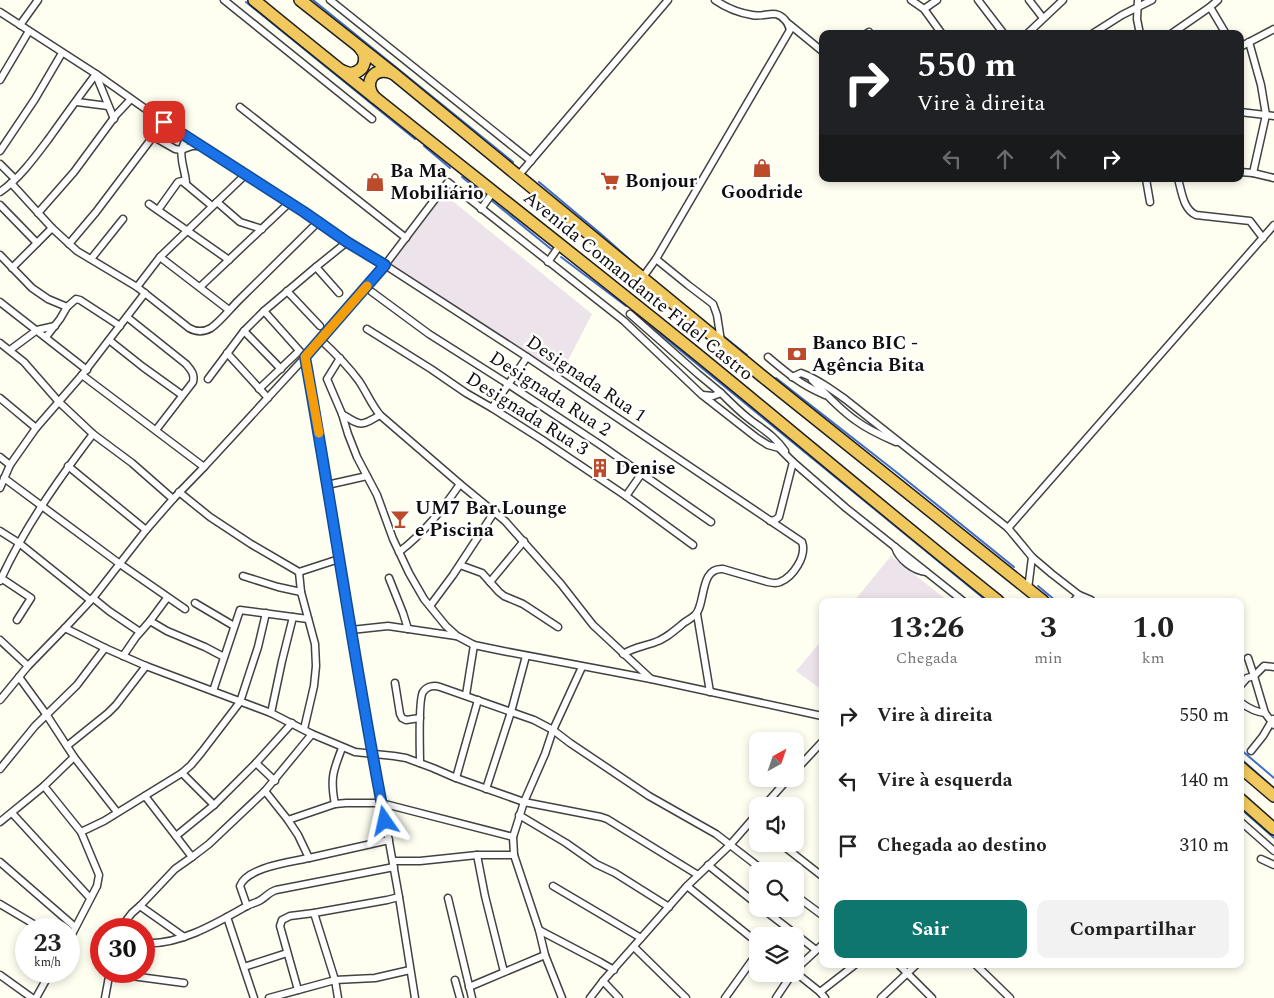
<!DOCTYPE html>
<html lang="pt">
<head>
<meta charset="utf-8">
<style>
	body { margin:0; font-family:Spectral,serif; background:#f2f2f2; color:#222; height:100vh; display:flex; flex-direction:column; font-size:19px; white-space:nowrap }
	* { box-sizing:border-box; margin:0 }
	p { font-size:16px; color:#767676 }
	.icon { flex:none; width:28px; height:28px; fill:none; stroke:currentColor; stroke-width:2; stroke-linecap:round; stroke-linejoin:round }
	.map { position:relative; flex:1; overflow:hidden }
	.panel { position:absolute; left:819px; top:598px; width:425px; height:370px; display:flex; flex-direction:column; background:#fff; border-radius:10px; box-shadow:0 2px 8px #0003 }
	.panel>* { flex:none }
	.hud { position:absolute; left:819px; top:30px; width:425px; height:152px; border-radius:10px; box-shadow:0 2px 8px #0003; background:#202124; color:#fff; overflow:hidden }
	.needle { width:32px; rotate:40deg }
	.controls { position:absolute; left:749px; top:732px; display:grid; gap:10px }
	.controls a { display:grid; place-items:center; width:55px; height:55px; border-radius:10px; background:#fff; box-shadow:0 2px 8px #0003; font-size:25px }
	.speed { position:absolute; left:15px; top:918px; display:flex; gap:10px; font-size:25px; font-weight:700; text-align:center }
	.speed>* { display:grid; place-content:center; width:65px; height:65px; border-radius:50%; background:#fff; box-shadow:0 2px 8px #0003; line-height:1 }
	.speed small { font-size:12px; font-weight:400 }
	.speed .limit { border:8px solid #d22; background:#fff; color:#111 }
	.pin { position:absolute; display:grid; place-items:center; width:42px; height:42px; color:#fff; margin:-21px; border-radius:10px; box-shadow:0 2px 8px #0006 }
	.me { position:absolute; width:55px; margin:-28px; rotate:349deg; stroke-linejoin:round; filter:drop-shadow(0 0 4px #0008) }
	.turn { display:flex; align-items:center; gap:18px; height:105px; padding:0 15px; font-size:22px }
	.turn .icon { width:65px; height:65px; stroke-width:2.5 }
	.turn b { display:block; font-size:35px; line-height:42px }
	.lanes { display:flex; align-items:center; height:48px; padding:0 15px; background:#0003; justify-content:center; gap:25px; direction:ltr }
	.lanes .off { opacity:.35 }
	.eta { display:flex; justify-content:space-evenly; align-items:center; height:85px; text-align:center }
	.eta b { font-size:30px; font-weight:700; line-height:35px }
	.primary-button { display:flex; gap:10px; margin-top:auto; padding:10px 15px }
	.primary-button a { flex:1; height:58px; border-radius:10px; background:#0f766e; color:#fff; font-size:20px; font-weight:700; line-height:58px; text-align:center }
	.primary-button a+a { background:#f2f2f2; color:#222 }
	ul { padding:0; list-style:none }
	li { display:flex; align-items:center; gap:15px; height:65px; padding:0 15px }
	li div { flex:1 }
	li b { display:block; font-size:19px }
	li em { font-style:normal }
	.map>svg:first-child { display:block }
</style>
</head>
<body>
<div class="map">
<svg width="1274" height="998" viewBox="0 0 1274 998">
	<rect width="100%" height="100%" fill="#fefff1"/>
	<g fill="#ede4eb">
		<path d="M444,194L592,314L560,376L389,264Z"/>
		<path d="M891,556L948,601H854Z"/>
		<path d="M822,640V690L796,671Z"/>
	</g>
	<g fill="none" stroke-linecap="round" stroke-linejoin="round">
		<g stroke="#406dc9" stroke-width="2">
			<path d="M313,0L513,162"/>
			<path d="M246,2L415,139"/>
			<path d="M424,146L450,168"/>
			<path d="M462,177L478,190"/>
			<path d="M539,182L601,234L637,266"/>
			<path d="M491,200L551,249"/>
			<path d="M561,257L626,306"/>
			<path d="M637,315L987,601"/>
			<path d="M722,335L747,355"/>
			<path d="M776,378L895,471L1014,567"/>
			<path d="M1038,586L1056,601"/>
			<path d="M1240,749L1274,778"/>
			<path d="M1240,758L1274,788"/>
			<path d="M1240,808L1274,838"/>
		</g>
		<g stroke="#424242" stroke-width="9">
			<g id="street">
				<path d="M224,0L372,119"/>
				<path d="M330,0L531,161"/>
				<path d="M911,0L924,9L942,34"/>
				<path d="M978,0L1004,34"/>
				<path d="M1029,0L1043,18"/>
				<path d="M1138,0L1137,19L1140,34"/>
				<path d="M1210,7L1226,34"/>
				<path d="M924,9L937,0"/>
				<path d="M0,12L96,74L164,122L304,212L347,242L385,265L527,357L802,542C807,556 793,577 780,582C776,584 772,583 768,582L723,569C699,567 706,605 695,615C692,618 688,620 685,622C675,630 666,639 653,643C641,647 635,647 623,654"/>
				<path d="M789,24L822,51"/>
				<path d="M20,25L38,0"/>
				<path d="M866,34L869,32"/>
				<path d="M1027,34L1063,0"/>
				<path d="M1092,34L1122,15L1152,0"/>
				<path d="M1171,34L1210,7L1218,0"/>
				<path d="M1249,42L1261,85L1266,115L1253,173"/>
				<path d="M1240,47L1274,29"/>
				<path d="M96,75L114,119"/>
				<path d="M0,80L29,31"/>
				<path d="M77,102L108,106"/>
				<path d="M240,107L406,238"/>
				<path d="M1240,112L1274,116"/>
				<path d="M154,137L175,149L181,150L192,146H201"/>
				<path d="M0,151L35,99L62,53"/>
				<path d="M0,164L15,179"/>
				<path d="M1240,172L1253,173L1274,178"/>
				<path d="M518,176L668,0"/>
				<path d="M1146,179L1150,202"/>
				<path d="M1178,179C1182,192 1183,209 1196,215L1250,221L1263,238"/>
				<path d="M11,183L52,228L77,251L137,287L189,328C196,332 204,332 211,328C220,322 230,309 238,301C265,274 292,248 318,222"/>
				<path d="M186,183C186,174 179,157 182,149C183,145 185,141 187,137"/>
				<path d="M0,192C20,178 35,157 50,137C65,116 80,95 96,74"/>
				<path d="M217,202L240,222L262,229"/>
				<path d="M149,204L229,260"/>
				<path d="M0,205L37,243"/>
				<path d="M481,209L493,192"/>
				<path d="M158,210L178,182L182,181L212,206"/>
				<path d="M38,213L74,172L116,115L131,99"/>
				<path d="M69,244L96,212L164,122"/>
				<path d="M0,255L32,288L48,299L67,307L76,299L80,300L120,326"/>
				<path d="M160,257L229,310"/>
				<path d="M91,259L123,219"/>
				<path d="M656,259L688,285L713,304L717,315L721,341"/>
				<path d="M548,262L560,245"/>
				<path d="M316,267L339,293"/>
				<path d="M12,268L52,228"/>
				<path d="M643,277L656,259L790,30C789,26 788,23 785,20C775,8 765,18 752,15C740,13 725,7 715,0"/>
				<path d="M137,287L160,257L245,175"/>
				<path d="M200,287L289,203"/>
				<path d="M287,291L320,326"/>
				<path d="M372,292L429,334L508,384L602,446L711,522"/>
				<path d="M0,302L87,370"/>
				<path d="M264,311L305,357L315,412L339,559L359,675L399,897L415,998"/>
				<path d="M630,314L698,374L721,393"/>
				<path d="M127,317L186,364C191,370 195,374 193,382L156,430"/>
				<path d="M367,329L431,369L466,393L492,408L541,439L626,496L693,545"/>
				<path d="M244,331L281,369"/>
				<path d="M46,337L60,319L67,307"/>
				<path d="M109,340L143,367L182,395"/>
				<path d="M321,340C335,353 348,366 359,381C367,393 371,404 380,415L460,484L505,521L561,584L593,625L651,679"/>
				<path d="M0,343L24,362L59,402L93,434L132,463L173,499"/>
				<path d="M10,350L37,330L55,326"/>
				<path d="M227,353L268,398"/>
				<path d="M768,357C787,373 801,385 825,395"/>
				<path d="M340,358L327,379L342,414L348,434L357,457L377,495L393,539L409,573L424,599L446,626L457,636L474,645L503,651L651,679L822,716"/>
				<path d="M82,375L204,467"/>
				<path d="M792,377L801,373C817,379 831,389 845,399L1008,528L1032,557L1052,574L1079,595L1091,600"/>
				<path d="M208,379L244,331L264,311L316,267L347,242"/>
				<path d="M812,380C826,394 839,409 855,420C867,429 882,436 896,442"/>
				<path d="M259,389L299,351"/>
				<path d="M703,395L713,396L721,393C730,402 739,411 748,418C762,429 775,436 785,451"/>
				<path d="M0,398L36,428"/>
				<path d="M492,408L527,357"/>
				<path d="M342,414C361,426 360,427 380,415"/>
				<path d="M0,457L10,465"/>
				<path d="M68,466L146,530"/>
				<path d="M4,478L120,564L185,609"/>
				<path d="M327,485L367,476"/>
				<path d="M0,488L10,465L36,428L82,375L145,293"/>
				<path d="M179,492L210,517L251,544L299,572L301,592L315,644L316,666L314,686L304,729"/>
				<path d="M626,496L642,473"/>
				<path d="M770,521L775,520L779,517L793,462L792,461"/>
				<path d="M1008,528L1274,225"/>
				<path d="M0,531L19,543L90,600"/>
				<path d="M895,547C899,560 914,571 926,572"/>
				<path d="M399,552C424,533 442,510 460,484"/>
				<path d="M460,565L482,573L499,592L504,596L523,604L558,627"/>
				<path d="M299,572L339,559"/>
				<path d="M243,576L278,587L301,592"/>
				<path d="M1,578L31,598L17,620"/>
				<path d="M389,578L403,613L408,629"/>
				<path d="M0,581C24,528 58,480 93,434"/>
				<path d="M490,582L524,541"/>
				<path d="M1028,589L1032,557"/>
				<path d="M93,598L109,611L140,632"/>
				<path d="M1074,601L1079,595"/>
				<path d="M195,603L234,626"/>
				<path d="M430,606L453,575L495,511"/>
				<path d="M697,614L710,692"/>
				<path d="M150,621L167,598"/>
				<path d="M65,628L105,648L146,666L271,713L312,734L355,752L394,756L406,758L433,768L456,778L524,802L601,817L607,819L698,875"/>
				<path d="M351,630L388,626L456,636"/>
				<path d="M0,640L28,666"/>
				<path d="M123,656L136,637L150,621L167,631L205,647L224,657"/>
				<path d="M1248,658L1254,676L1265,713L1274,725"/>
				<path d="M19,677L46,714L74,757L117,812"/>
				<path d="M395,683L400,714L402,718L406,720L420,718"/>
				<path d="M1240,686L1247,678L1254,676L1264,666L1274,667"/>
				<path d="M213,691L240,610L308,619"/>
				<path d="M466,695L474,645"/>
				<path d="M0,700L28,666L65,628L93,598L146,530L173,499L204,467L321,340L385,265L448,182L624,321L702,395L757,438L768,445L779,448L793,462L846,508L963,601"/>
				<path d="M1240,702C1248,708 1255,712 1265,713"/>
				<path d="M271,713L282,661L293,617"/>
				<path d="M67,746L108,713L116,705L146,666"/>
				<path d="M1251,751L1263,736L1273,719"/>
				<path d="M256,763L275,781"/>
				<path d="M420,763C420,751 418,700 423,692C427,686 434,685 440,687L534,720L553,730L570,743L649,796L716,834L764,871"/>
				<path d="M0,769L35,726L77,685L105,648"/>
				<path d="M795,771L822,742"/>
				<path d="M182,773L214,805"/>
				<path d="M456,778L478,700"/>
				<path d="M44,786L81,832L99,875L97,886L69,940"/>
				<path d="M486,789L511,712L526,656"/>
				<path d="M265,791L288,820L298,835L309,858L389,840"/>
				<path d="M145,796L192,857L209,844L265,791L312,734"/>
				<path d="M335,804C330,779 333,771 342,748"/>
				<path d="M764,806L788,779"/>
				<path d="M12,813L90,898"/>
				<path d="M519,815L566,843L596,864L615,873L669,907"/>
				<path d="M288,820L335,804L346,803H381L513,837"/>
				<path d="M1240,821L1274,851"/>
				<path d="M0,822L44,786L74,757"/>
				<path d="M81,832L104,821L182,773L191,765L201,753L240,702L258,647L266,613"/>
				<path d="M176,836L214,805L256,763L292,723"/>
				<path d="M781,844L822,876"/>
				<path d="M477,855L485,896L504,972"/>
				<path d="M514,855L513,837L524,802L545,754L553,730L582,667"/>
				<path d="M1261,859L1274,865"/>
				<path d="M393,861H420L477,855H514L539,930L545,955L562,998"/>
				<path d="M0,862L75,927"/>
				<path d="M708,865L758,905"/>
				<path d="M553,886L641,938"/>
				<path d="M687,886L758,943"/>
				<path d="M795,895L822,915"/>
				<path d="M448,898L472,998"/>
				<path d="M0,904L42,929"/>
				<path d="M140,906L184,937"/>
				<path d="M247,906L240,886C247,867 291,862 309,858"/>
				<path d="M763,909L816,950"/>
				<path d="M314,913L335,980L338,998"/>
				<path d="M227,917L254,998"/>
				<path d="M123,929L125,922L132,913L140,906L175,869L192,857"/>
				<path d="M539,930L600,962L614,970"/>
				<path d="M144,943C178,946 217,923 245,907C250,904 255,903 259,901C265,898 269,892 276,890L394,867"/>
				<path d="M634,947L686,998"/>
				<path d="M898,964L932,998"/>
				<path d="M975,964L1010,998"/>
				<path d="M244,967L287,953"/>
				<path d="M795,970L822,945"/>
				<path d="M795,972L820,992L825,998"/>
				<path d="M109,973L184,983"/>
				<path d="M0,975L32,998"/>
				<path d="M455,980L460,998"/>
				<path d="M603,981L619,998"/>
				<path d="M469,987L545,955"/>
				<path d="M298,990L280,926L282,920L290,916L314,913L387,900L399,897"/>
				<path d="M820,992L856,964"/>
				<path d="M36,998L51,971"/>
				<path d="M105,998L110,971"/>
				<path d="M269,998L335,980L375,978L410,970"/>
				<path d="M590,998L603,981L687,886L730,845L758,813"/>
				<path d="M725,998L758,952"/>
				<path d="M776,998L792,974"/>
				<path d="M881,998L917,964"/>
			</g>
		</g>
		<g stroke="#202020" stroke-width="14">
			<g id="highway">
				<path d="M254,0C399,119 547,233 693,351C795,434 895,519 998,601"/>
				<path d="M300,0L394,74L762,376L1043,601"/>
				<path d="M343,71C350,75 356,74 362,68C366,61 366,54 360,48"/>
				<path d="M374,97C363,82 374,66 392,73"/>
				<path d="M1240,767L1274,796"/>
				<path d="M1240,799L1274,829"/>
			</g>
		</g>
		<use href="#street" stroke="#fff" stroke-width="6"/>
		<use href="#highway" stroke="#f0c85e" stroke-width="11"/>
	</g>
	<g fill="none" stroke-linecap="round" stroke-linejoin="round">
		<g stroke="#114b97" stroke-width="12">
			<path id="route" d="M164,122L304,212L347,242L385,265L305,357C333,512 355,667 385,821"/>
		</g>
		<use href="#route" stroke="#1a73e8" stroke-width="9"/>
		<path stroke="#f59e0b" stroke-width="9" d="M319,433L305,357L367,286"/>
	</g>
	<defs>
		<g id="shop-bare" transform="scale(1.5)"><path d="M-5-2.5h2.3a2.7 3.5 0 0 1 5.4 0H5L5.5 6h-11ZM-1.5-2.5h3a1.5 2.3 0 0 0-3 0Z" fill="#bb4b2a" stroke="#fff" stroke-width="2.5" paint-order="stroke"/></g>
		<g id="supermarket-bare" transform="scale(1.5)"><path d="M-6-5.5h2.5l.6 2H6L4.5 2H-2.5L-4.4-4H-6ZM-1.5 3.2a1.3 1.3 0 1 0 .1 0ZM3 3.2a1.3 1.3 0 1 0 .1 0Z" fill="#bb4b2a" stroke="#fff" stroke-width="2.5" paint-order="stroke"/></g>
		<g id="bank-bare" transform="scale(1.5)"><path d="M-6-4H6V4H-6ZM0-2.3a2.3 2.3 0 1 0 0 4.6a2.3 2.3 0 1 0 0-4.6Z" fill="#bb4b2a" stroke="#fff" stroke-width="2.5" paint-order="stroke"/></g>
		<g id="building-bare" transform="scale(1.5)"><path d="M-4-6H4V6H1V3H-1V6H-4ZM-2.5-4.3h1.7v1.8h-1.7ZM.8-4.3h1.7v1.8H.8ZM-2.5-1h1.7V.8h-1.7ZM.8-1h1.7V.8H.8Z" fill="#bb4b2a" stroke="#fff" stroke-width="2.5" paint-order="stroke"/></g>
		<g id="bar-bare" transform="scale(1.5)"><path d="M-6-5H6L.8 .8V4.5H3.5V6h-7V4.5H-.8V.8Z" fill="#bb4b2a" stroke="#fff" stroke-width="2.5" paint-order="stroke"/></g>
	</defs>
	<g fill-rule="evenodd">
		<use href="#shop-bare" x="762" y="168"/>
		<use href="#supermarket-bare" x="610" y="181"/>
		<use href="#shop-bare" x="375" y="182"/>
		<use href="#bank-bare" x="797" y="354"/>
		<use href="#building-bare" x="600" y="468"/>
		<use href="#bar-bare" x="400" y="519"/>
	</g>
	<g text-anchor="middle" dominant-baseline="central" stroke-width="5" stroke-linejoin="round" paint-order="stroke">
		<g font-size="19" font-weight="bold" fill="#0f0f0f" stroke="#fff" text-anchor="start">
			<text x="390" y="171">Ba Ma<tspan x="390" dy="22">Mobiliário</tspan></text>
			<text x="625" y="181">Bonjour</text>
			<text x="762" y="192" text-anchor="middle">Goodride</text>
			<text x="812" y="343">Banco BIC -<tspan x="812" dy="22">Agência Bita</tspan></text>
			<text x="615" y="468">Denise</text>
			<text x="415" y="508">UM7 Bar Lounge<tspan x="415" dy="22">e Piscina</tspan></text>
		</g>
		<g font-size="19" fill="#0f0f0f" stroke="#fff">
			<text transform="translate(638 286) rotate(39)">Avenida Comandante Fidel Castro</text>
			<text transform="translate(586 379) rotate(34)">Designada Rua 1</text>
			<text transform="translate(550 394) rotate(33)">Designada Rua 2</text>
			<text transform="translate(527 414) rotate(32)">Designada Rua 3</text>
		</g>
	</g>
</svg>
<div class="controls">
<a><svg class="needle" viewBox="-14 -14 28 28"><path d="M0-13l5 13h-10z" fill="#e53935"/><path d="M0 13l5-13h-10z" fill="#767676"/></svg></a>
<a><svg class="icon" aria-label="sound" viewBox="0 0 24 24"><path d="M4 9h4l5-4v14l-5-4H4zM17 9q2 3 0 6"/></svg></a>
<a><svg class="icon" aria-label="search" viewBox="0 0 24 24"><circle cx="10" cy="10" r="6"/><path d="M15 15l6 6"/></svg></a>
<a><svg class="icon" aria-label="layers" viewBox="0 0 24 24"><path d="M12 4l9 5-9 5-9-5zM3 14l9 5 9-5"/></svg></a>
</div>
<div class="speed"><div>23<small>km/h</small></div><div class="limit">30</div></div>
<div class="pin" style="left:164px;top:122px;background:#d93025"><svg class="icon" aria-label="arrive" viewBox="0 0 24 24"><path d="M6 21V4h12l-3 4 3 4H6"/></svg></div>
<svg class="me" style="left:385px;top:821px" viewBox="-20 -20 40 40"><path d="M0-17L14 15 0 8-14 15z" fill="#1a73e8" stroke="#fff" stroke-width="4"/></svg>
<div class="hud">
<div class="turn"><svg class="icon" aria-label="right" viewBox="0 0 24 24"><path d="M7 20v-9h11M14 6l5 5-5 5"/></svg><div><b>550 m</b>Vire à direita</div></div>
<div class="lanes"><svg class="icon off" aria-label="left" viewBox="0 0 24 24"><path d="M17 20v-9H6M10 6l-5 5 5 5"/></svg><svg class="icon off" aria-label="ahead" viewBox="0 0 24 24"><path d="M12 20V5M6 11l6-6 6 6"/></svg><svg class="icon off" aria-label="ahead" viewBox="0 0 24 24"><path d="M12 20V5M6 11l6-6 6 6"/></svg><svg class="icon" aria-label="right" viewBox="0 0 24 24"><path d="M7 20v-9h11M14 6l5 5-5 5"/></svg></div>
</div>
<section class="panel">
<div class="eta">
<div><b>13:26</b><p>Chegada</p></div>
<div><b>3</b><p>min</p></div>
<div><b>1.0</b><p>km</p></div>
</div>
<ul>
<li><svg class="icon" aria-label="right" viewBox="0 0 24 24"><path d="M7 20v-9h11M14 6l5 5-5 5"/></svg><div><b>Vire à direita</b></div><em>550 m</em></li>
<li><svg class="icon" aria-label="left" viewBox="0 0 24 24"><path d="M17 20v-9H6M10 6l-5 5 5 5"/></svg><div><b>Vire à esquerda</b></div><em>140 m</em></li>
<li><svg class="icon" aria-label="arrive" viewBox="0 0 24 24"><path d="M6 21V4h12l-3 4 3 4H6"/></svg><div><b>Chegada ao destino</b></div><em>310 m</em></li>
</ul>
<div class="primary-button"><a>Sair</a><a>Compartilhar</a></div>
</section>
</div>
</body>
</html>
